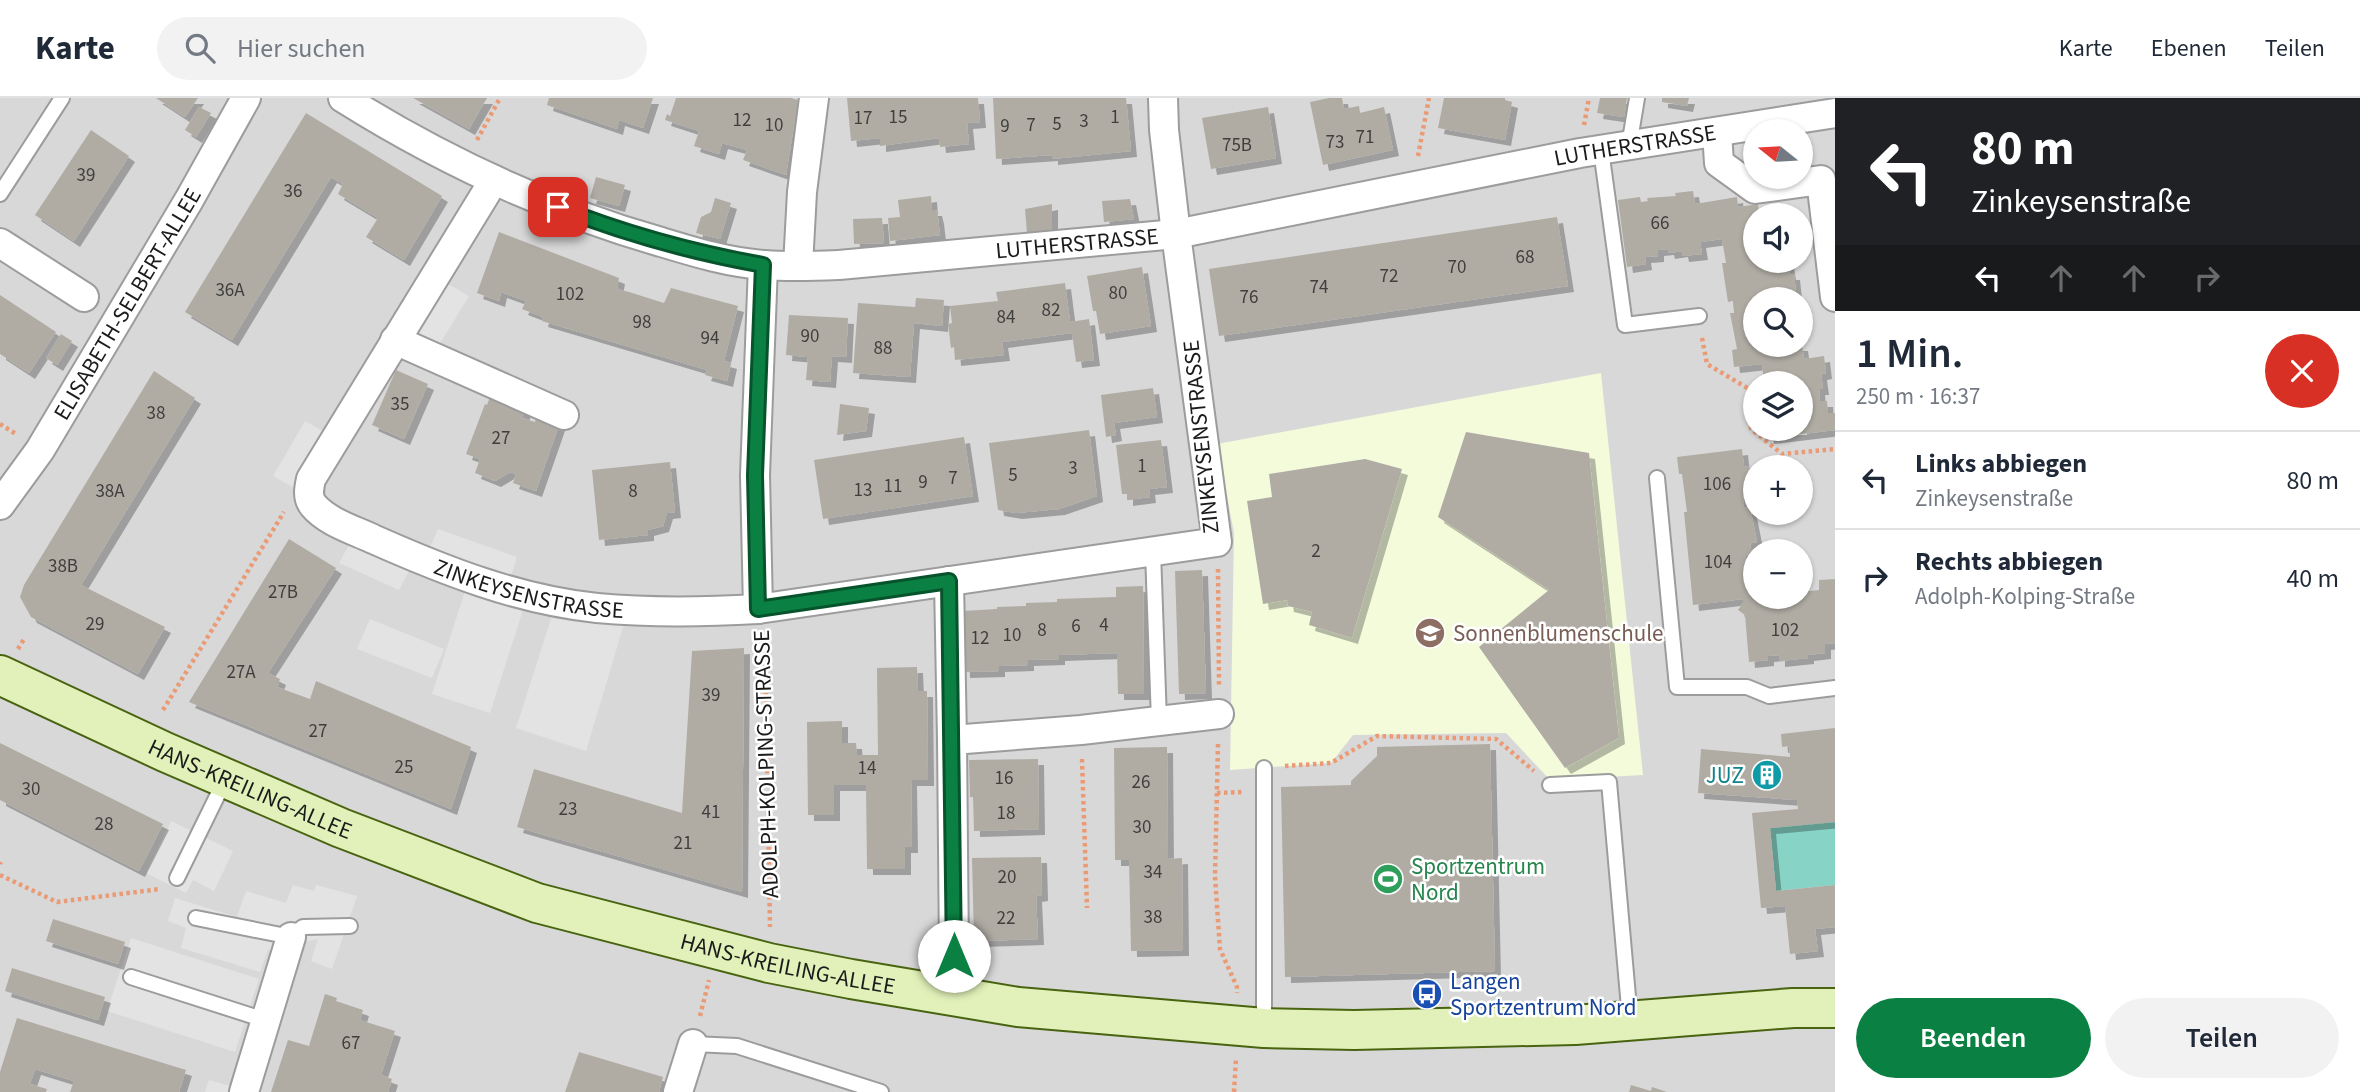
<!DOCTYPE html>
<html lang="de">
<head>
<meta charset="utf-8">
<style>
	body { margin:0; font-family:"Source Sans 3",sans-serif; background:#f2f2f3; color:#1f2937; height:100vh; display:flex; flex-direction:column; font-size:26px; white-space:nowrap }
	* { box-sizing:border-box; margin:0 }
	p { font-size:23px; color:#747a83 }
	.icon { flex:none; width:38px; height:38px; fill:none; stroke:currentColor; stroke-width:2; stroke-linecap:round; stroke-linejoin:round }
	.map { position:relative; flex:1; overflow:hidden }
	.panel { display:flex; flex-direction:column; background:#fff; width:525px }
	.panel>* { flex:none }
	.banner { background:#202124; color:#fff; overflow:hidden }
	.needle { width:46px; rotate:288deg }
	.buttons { position:absolute; left:1743px; top:21px; display:grid; gap:14px }
	.buttons a { display:grid; place-items:center; width:70px; height:70px; border-radius:50%; background:#fff; box-shadow:0 2px 5px #0004; font-size:35px }
	.pin { position:absolute; display:grid; place-items:center; width:60px; height:60px; color:#fff; margin:-30px; border-radius:14px; box-shadow:0 4px 10px #0006 }
	.me { position:absolute; width:77px; margin:-38px; rotate:0deg; stroke-linejoin:round; filter:drop-shadow(0 0 5px #0008) }
	.turn { display:flex; align-items:center; gap:24px; height:147px; padding:0 21px; font-size:32px }
	.turn .icon { width:91px; height:91px; stroke-width:2.5 }
	.turn b { display:block; font-size:49px; line-height:60px }
	.lanes { display:flex; align-items:center; height:66px; padding:0 21px; background:#0003; justify-content:center; gap:35px; direction:ltr }
	.lanes .off { opacity:.35 }
	.round { display:grid; place-items:center; flex:none; width:74px; height:74px; border-radius:37px; background:#f2f2f3 }
	.head { display:flex; align-items:center; justify-content:space-between; height:119px; padding:0 21px }
	h1 { font-size:42px; font-weight:600; line-height:52px }
	.button { display:flex; gap:14px; margin-top:auto; padding:14px 21px }
	.button a { flex:1; height:80px; border-radius:42px; background:#0b8043; color:#fff; font-size:28px; font-weight:600; line-height:80px; text-align:center }
	.button a+a { background:#f2f2f3; color:#1f2937 }
	ul { padding:0; list-style:none }
	li { display:flex; align-items:center; gap:21px; height:98px; padding:0 21px; border-top:2px solid #e0e1e3 }
	li div { flex:1 }
	li b { display:block; font-size:26px }
	li em { font-style:normal }
	header { display:flex; align-items:center; gap:42px; box-sizing:border-box; height:98px; padding:0 35px; background:#fff; border-bottom:2px solid #e0e1e3 }
	header strong { font-size:33px }
	nav { display:flex; gap:38px; margin-inline-start:auto; font-size:24px }
	.search { width:490px; height:63px; background:#f2f2f3; display:flex; align-items:center; gap:18px; box-sizing:border-box; padding:0 24px; border-radius:38px; color:#747a83; font-size:26px }
	main { display:flex; flex:1; min-height:0 }
	.map>svg:first-child { display:block }
</style>
</head>
<body>
<header>
<strong>Karte</strong>
<div class="search"><svg class="icon" aria-label="search" viewBox="0 0 24 24"><circle cx="10" cy="10" r="6"/><path d="M15 15l6 6"/></svg>Hier suchen</div>
<nav><a>Karte</a><a>Ebenen</a><a>Teilen</a></nav>
</header>
<main>
<div class="map">
<svg width="1835" height="994" viewBox="0 0 1835 994">
	<defs>
		<filter id="shadow"><feDropShadow dx="6" dy="6" stdDeviation="0" flood-color="#0004"/></filter>
	</defs>
	<rect width="100%" height="100%" fill="#ebeae1"/>
	<path fill="#d9d8d8" fill-rule="evenodd" d="M0,0H1835V994H0ZM1755,33H1801V79H1755ZM1755,117H1801V163H1755ZM1755,201H1801V247H1755ZM1755,285H1801V331H1755ZM1755,369H1801V415H1755ZM1755,453H1801V499H1755Z"/>
	<path fill="#f3fbdb" d="M1601,275L1643,677L1550,682L1506,635L1353,637L1331,665L1230,672L1234,435L1217,346Z"/>
	<path fill="#87d3c6" d="M1835,723V787L1776,793L1770,730Z"/>
	<g fill="#e3e3e3">
		<path d="M448,186L469,198L439,247L418,234Z"/>
		<path d="M305,323L328,336L296,391L273,378Z"/>
		<path d="M438,431L517,459L511,478L429,452Z"/>
		<path d="M350,445L410,471L399,492L339,465Z"/>
		<path d="M465,493L523,512L490,615L432,596Z"/>
		<path d="M552,518L624,526L586,653L516,630Z"/>
		<path d="M370,521L444,551L432,580L357,551Z"/>
		<path d="M171,723L233,753L214,793L193,782L186,795L146,775Z"/>
		<path d="M293,787L314,793L316,787L357,798L332,871L311,863L318,841L268,852L260,874L181,850L186,830L168,823L175,800L237,819L246,793L286,805Z"/>
		<path d="M131,840L259,881L235,954L107,913Z"/>
		<path d="M209,982L233,989L231,994H205Z"/>
	</g>
	<g fill="#b0aca4" filter="url(#shadow)">
		<path d="M156,0H198L185,19Z"/>
		<path d="M413,0H487L469,31Z"/>
		<path d="M549,0H653L643,30L619,22L617,31L547,7Z"/>
		<path d="M676,0H791L798,2L786,77L743,62L747,52L722,45L719,56L694,48L699,33L665,22L667,16L670,18Z"/>
		<path d="M847,0H978L980,24L967,25L969,46L940,49L939,40L880,48V40L851,43Z"/>
		<path d="M993,0H1126L1131,53L1052,61V57L996,61Z"/>
		<path d="M1329,0H1342L1344,11L1359,8L1360,15L1384,9L1393,52L1323,67L1310,4Z"/>
		<path d="M1444,0H1505V2L1512,4L1505,42L1438,30Z"/>
		<path d="M1600,0H1627L1624,19L1597,15Z"/>
		<path d="M1662,0H1689L1687,8L1662,4Z"/>
		<path d="M199,9L211,15L196,39L185,32Z"/>
		<path d="M1268,9L1276,60L1211,71L1202,20Z"/>
		<path d="M306,15L442,98L404,162L366,139L378,120L338,96L343,86L331,79L232,242L185,214Z"/>
		<path d="M91,32L129,58L74,143L35,117Z"/>
		<path d="M596,79L625,87L619,108L590,100Z"/>
		<path d="M1693,93L1695,106L1737,99L1738,109L1758,106L1759,115L1777,113V117H1755V163H1788L1790,176H1794L1796,195L1789,196L1790,201H1755V247H1802L1804,261L1824,258L1826,275L1821,276L1823,291H1819L1820,303H1827L1828,315H1835V332L1768,340L1766,331H1801V285H1764L1762,266L1734,269L1732,252L1737,251L1730,215H1734L1733,203L1728,204L1722,165H1726L1722,141L1700,144L1702,156L1683,158L1682,153L1669,155L1668,151L1658,152V158L1645,159L1646,166L1627,169L1618,102L1640,99L1641,104L1648,103L1647,100L1676,98L1675,95Z"/>
		<path d="M931,98L932,112H936L938,120L940,137L890,143L888,120L900,119L898,102Z"/>
		<path d="M715,100L731,105L720,141L696,135L701,119L711,114Z"/>
		<path d="M1130,101L1134,121L1104,124L1102,103Z"/>
		<path d="M1052,106V132L1027,135L1025,111Z"/>
		<path d="M1557,119L1568,188L1219,238L1209,171Z"/>
		<path d="M882,120L884,145L854,146L853,121Z"/>
		<path d="M499,134L619,180L617,191L629,194L664,205L671,190L738,208L724,263L731,265L727,283L705,277L707,272L542,223L543,219L522,211L526,203L501,194L499,203L477,195Z"/>
		<path d="M1142,169L1151,228L1100,236L1096,213H1093L1087,178Z"/>
		<path d="M1065,185L1070,224L1089,221L1094,262L1076,264L1072,235L1002,244L1004,257L955,262L954,249L951,250L948,226L952,225L950,208L998,203L996,194Z"/>
		<path d="M0,197L56,234L29,275L0,256Z"/>
		<path d="M916,200L944,202L942,228L914,225L910,279L853,275L858,205L915,209Z"/>
		<path d="M789,217L848,220L846,259L832,258L830,284L806,282L808,259L786,257Z"/>
		<path d="M61,236L72,243L57,267L46,260Z"/>
		<path d="M396,272L428,286L404,341L372,327Z"/>
		<path d="M154,273L195,300L81,487L165,529L138,576L31,519L20,499L24,487Z"/>
		<path d="M1153,290L1157,319L1114,325L1116,337L1106,339L1101,297Z"/>
		<path d="M491,296L526,309L522,320L535,324L536,319L559,327L536,393L513,385L516,376L510,374L495,383L475,375L480,361L466,356L485,306L487,307Z"/>
		<path d="M840,306L869,310L866,333L837,337Z"/>
		<path d="M1089,332L1097,398L1059,411L1016,415L998,412L989,345Z"/>
		<path d="M1466,334L1589,355L1619,640L1565,670L1479,549L1549,492L1438,419Z"/>
		<path d="M964,339L973,398L823,421L814,362Z"/>
		<path d="M1161,342L1167,389L1149,391L1150,399L1127,402V396H1122L1116,347Z"/>
		<path d="M1742,351L1744,369L1748,368L1751,396L1743,397L1744,410L1750,409L1757,444L1750,445L1752,458H1745L1747,471L1753,470L1755,499H1763L1764,502L1801,499V494L1819,492V482L1835,481V545L1825,546V555L1808,557V560L1779,563V557L1768,558V562L1749,564L1745,517L1738,512L1743,505V501L1693,507L1684,414H1687L1682,376H1679L1677,359Z"/>
		<path d="M1365,361L1402,371L1352,540L1309,527L1312,514L1288,508L1287,502L1263,506L1247,403L1272,399L1269,376Z"/>
		<path d="M670,364L675,414L667,415L663,428L648,432V437L599,442L592,372Z"/>
		<path d="M289,441L336,470L268,575L280,581L277,589L310,601L316,583L471,649L451,711L189,604Z"/>
		<path d="M1202,472L1206,595L1179,596L1175,473Z"/>
		<path d="M1143,488L1144,596H1118L1117,555L1059,557V561L1028,562V567L999,568V573L964,574L962,513L997,511V509L1026,508V505L1057,504V501L1116,499V489Z"/>
		<path d="M744,550L742,794L517,729L534,671L682,715L692,553Z"/>
		<path d="M917,569L918,593H927L928,682H911L912,749H905V771H867L866,687H834V717H808L807,624L842,623V645H856L857,657H878L877,570Z"/>
		<path d="M1835,630V724L1770,730L1776,793L1835,787V829L1815,831L1818,853L1790,856L1785,808L1761,810L1752,715L1798,711L1797,702L1698,695L1701,651L1790,659L1789,648L1782,649L1781,636Z"/>
		<path d="M0,645L163,726L139,773L0,702Z"/>
		<path d="M1490,646L1495,873L1285,879L1281,689L1351,687V683L1377,658V649Z"/>
		<path d="M1167,649L1168,761L1182,760L1183,852L1131,853L1129,762H1115L1114,650Z"/>
		<path d="M1038,661L1039,731L974,733L973,699H970L969,662Z"/>
		<path d="M1041,759L1042,797L1036,798L1038,841L974,843L972,760Z"/>
		<path d="M53,821L125,844L118,866L46,843Z"/>
		<path d="M12,870L105,899L98,922L5,893Z"/>
		<path d="M325,896L337,900L336,903L363,912L360,922L395,933L381,977L392,981L388,994H271L288,942L309,948Z"/>
		<path d="M17,920L186,972L179,994H70L74,983L35,971L30,986L47,991L46,994H0V974Z"/>
		<path d="M579,954L663,979L659,994H565Z"/>
		<path d="M1631,987L1651,993L1652,989L1667,994H1629Z"/>
	</g>
	<g fill="none" stroke-linecap="round" stroke-linejoin="round">
		<g stroke="#9c9c9c" stroke-width="18">
			<g id="lane">
				<path d="M1629,48L1637,0"/>
				<path d="M1601,52L1625,227L1699,218"/>
				<path d="M0,96L62,0"/>
				<path d="M1657,380L1677,589H1747L1769,598L1835,590"/>
				<path d="M1153,454L1159,623"/>
				<path d="M1264,670V929"/>
				<path d="M1550,687L1609,684L1630,921"/>
				<path d="M177,780L225,682"/>
				<path d="M196,820L291,839L303,829L350,828"/>
				<path d="M131,879L265,922"/>
				<path d="M693,946L737,948L881,994"/>
			</g>
		</g>
		<g stroke="#9c9c9c" stroke-width="32">
			<g id="street">
				<path id="s1" d="M343,0C442,62 549,112 661,144C694,154 730,165 765,167C790,169 814,168 839,167L1176,136L1580,55L1835,15"/>
				<path d="M1717,34L1719,65L1755,91L1821,82L1835,199"/>
				<path id="s2" d="M494,82L311,381C309,390 307,399 313,407C327,424 354,432 373,441C445,473 519,502 597,510C651,515 705,514 758,511L1217,444L1176,136L1164,32L1163,0"/>
				<path d="M0,145L84,199"/>
				<path d="M798,168L802,94L814,0"/>
				<path d="M395,242L564,317"/>
				<path id="s3" d="M0,407L40,352L189,102L246,0"/>
				<path d="M949,483L952,642"/>
				<path d="M758,511L755,377L763,167"/>
				<path d="M954,858L952,642L1081,632L1219,616"/>
				<path d="M244,994L291,839"/>
				<path d="M678,994L693,946"/>
			</g>
		</g>
		<g stroke="#486410" stroke-width="42">
			<g id="secondary">
				<path id="s4" d="M0,577L165,654L341,730L537,805L769,865L851,881L1018,909L1264,930L1354,932L1575,927L1793,910H1835"/>
			</g>
		</g>
		<g stroke="#ea9a74" stroke-width="4.5" stroke-dasharray="3.5 3.5" stroke-linecap="butt">
			<path d="M1584,27L1589,0"/>
			<path d="M477,42L500,0"/>
			<path d="M1418,58L1429,0"/>
			<path d="M1702,240L1707,266L1749,291L1751,331L1782,356L1835,351"/>
			<path d="M0,326L16,336"/>
			<path d="M1218,471L1219,588"/>
			<path d="M765,539L770,829"/>
			<path d="M18,551L24,541"/>
			<path d="M163,612L284,414"/>
			<path d="M1218,646L1215,779L1220,851L1237,889V895"/>
			<path d="M1082,661L1087,810"/>
			<path d="M1285,668L1331,665L1377,638L1496,641L1534,673"/>
			<path d="M1217,695L1242,694"/>
			<path d="M0,766L1,764"/>
			<path d="M0,777L57,804L160,791"/>
			<path d="M700,918L709,882"/>
			<path d="M1234,994L1236,960"/>
		</g>
		<use href="#lane" stroke="#fff" stroke-width="14"/>
		<use href="#street" stroke="#fff" stroke-width="28"/>
		<use href="#secondary" stroke="#e2f1b9" stroke-width="38"/>
	</g>
	<g fill="none" stroke-linecap="round" stroke-linejoin="round">
		<g stroke="#07532c" stroke-width="18">
			<path id="route" d="M558,109C625,136 692,154 763,167L755,377L758,511L949,483L954,858"/>
		</g>
		<use href="#route" stroke="#0b8043" stroke-width="12"/>
	</g>
	<defs>
		<g id="school-disc" transform="scale(1.575)"><circle r="9.5" fill="#8d6e63" stroke="#fff"/><path d="M0-5L7-2L0 1L-7-2ZM-4 1L0 2.5L4 1V4Q0 6-4 4Z" fill="#fff"/></g>
		<g id="building-disc" transform="scale(1.575)"><circle r="9.5" fill="#0f9aa8" stroke="#fff"/><path d="M-4-6H4V6H1V3H-1V6H-4ZM-2.5-4.3h1.7v1.8h-1.7ZM.8-4.3h1.7v1.8H.8ZM-2.5-1h1.7V.8h-1.7ZM.8-1h1.7V.8H.8Z" fill="#fff"/></g>
		<g id="stadium-disc" transform="scale(1.575)"><circle r="9.5" fill="#2e9e5b" stroke="#fff"/><path d="M0-5a6.5 5 0 1 0 0 10a6.5 5 0 1 0 0-10ZM-3.5-1.8h7v3.6h-7Z" fill="#fff"/></g>
		<g id="bus-disc" transform="scale(1.575)"><circle r="9.5" fill="#1a4fb4" stroke="#fff"/><path d="M-5-6H5V4H4V6H2V4H-2V6H-4V4H-5ZM-3.5-4V0h7V-4ZM-3.5 1.2v1.5H-2V1.2ZM2 1.2v1.5H3.5V1.2Z" fill="#fff"/></g>
	</defs>
	<g fill-rule="evenodd">
		<use href="#school-disc" x="1430" y="535"/>
		<use href="#building-disc" x="1767" y="677"/>
		<use href="#stadium-disc" x="1388" y="781"/>
		<use href="#bus-disc" x="1427" y="896"/>
	</g>
	<g text-anchor="middle" dominant-baseline="central" stroke-width="5" stroke-linejoin="round" paint-order="stroke">
		<g font-size="19" fill="#403f3d">
			<text x="898" y="19">15</text>
			<text x="1115" y="19">1</text>
			<text x="863" y="20">17</text>
			<text x="742" y="22">12</text>
			<text x="1084" y="23">3</text>
			<text x="1057" y="26">5</text>
			<text x="774" y="27">10</text>
			<text x="1031" y="27">7</text>
			<text x="1005" y="28">9</text>
			<text x="1365" y="39">71</text>
			<text x="1335" y="44">73</text>
			<text x="1237" y="47">75B</text>
			<text x="86" y="77">39</text>
			<text x="293" y="93">36</text>
			<text x="1660" y="125">66</text>
			<text x="1525" y="159">68</text>
			<text x="1457" y="169">70</text>
			<text x="1389" y="178">72</text>
			<text x="1319" y="189">74</text>
			<text x="230" y="192">36A</text>
			<text x="1118" y="195">80</text>
			<text x="570" y="196">102</text>
			<text x="1249" y="199">76</text>
			<text x="1051" y="212">82</text>
			<text x="1006" y="219">84</text>
			<text x="642" y="224">98</text>
			<text x="810" y="238">90</text>
			<text x="710" y="240">94</text>
			<text x="883" y="250">88</text>
			<text x="400" y="306">35</text>
			<text x="156" y="315">38</text>
			<text x="501" y="340">27</text>
			<text x="1142" y="368">1</text>
			<text x="1073" y="370">3</text>
			<text x="1013" y="377">5</text>
			<text x="953" y="380">7</text>
			<text x="923" y="384">9</text>
			<text x="1717" y="386">106</text>
			<text x="893" y="388">11</text>
			<text x="863" y="392">13</text>
			<text x="110" y="393">38A</text>
			<text x="633" y="393">8</text>
			<text x="1316" y="453">2</text>
			<text x="1718" y="464">104</text>
			<text x="63" y="468">38B</text>
			<text x="283" y="494">27B</text>
			<text x="95" y="526">29</text>
			<text x="1104" y="527">4</text>
			<text x="1076" y="528">6</text>
			<text x="1042" y="532">8</text>
			<text x="1785" y="532">102</text>
			<text x="1012" y="537">10</text>
			<text x="980" y="540">12</text>
			<text x="241" y="574">27A</text>
			<text x="711" y="597">39</text>
			<text x="318" y="633">27</text>
			<text x="404" y="669">25</text>
			<text x="867" y="670">14</text>
			<text x="1004" y="680">16</text>
			<text x="1141" y="684">26</text>
			<text x="31" y="691">30</text>
			<text x="568" y="711">23</text>
			<text x="711" y="714">41</text>
			<text x="1006" y="715">18</text>
			<text x="104" y="726">28</text>
			<text x="1142" y="729">30</text>
			<text x="683" y="745">21</text>
			<text x="1153" y="774">34</text>
			<text x="1007" y="779">20</text>
			<text x="1153" y="819">38</text>
			<text x="1006" y="820">22</text>
			<text x="351" y="945">67</text>
		</g>
		<g font-size="23" fill="#1b1b1b" stroke="#fff">
			<text stroke="none"><textPath href="#s1" startOffset="1337">LUTHERSTRASSE</textPath></text>
			<text stroke="none"><textPath href="#s1" startOffset="770">LUTHERSTRASSE</textPath></text>
			<text stroke="none"><textPath href="#s3" startOffset="238">ELISABETH-SELBERT-ALLEE</textPath></text>
			<text transform="translate(1201 339) rotate(-96)">ZINKEYSENSTRASSE</text>
			<text stroke="none"><textPath href="#s2" startOffset="612">ZINKEYSENSTRASSE</textPath></text>
			<text transform="translate(766 666) rotate(-92)">ADOLPH-KOLPING-STRASSE</text>
			<text stroke="none"><textPath href="#s4" startOffset="275">HANS-KREILING-ALLEE</textPath></text>
			<text stroke="none"><textPath href="#s4" startOffset="842">HANS-KREILING-ALLEE</textPath></text>
		</g>
		<g font-size="23" fill="#785e54" stroke="#fff" text-anchor="start">
			<text x="1453" y="535">Sonnenblumenschule</text>
		</g>
		<g font-size="23" fill="#0d838f" stroke="#fff" text-anchor="end">
			<text x="1744" y="677">JUZ</text>
		</g>
		<g font-size="23" fill="#27864d" stroke="#fff" text-anchor="start">
			<text x="1411" y="768">Sportzentrum<tspan x="1411" dy="26">Nord</tspan></text>
		</g>
		<g font-size="23" fill="#164399" stroke="#fff" text-anchor="start">
			<text x="1450" y="883">Langen<tspan x="1450" dy="26">Sportzentrum Nord</tspan></text>
		</g>
	</g>
</svg>
<div class="buttons">
<a><svg class="needle" viewBox="-14 -14 28 28"><path d="M0-13l5 13h-10z" fill="#e53935"/><path d="M0 13l5-13h-10z" fill="#747a83"/></svg></a>
<a><svg class="icon" aria-label="sound" viewBox="0 0 24 24"><path d="M4 9h4l5-4v14l-5-4H4zM17 9q2 3 0 6"/></svg></a>
<a><svg class="icon" aria-label="search" viewBox="0 0 24 24"><circle cx="10" cy="10" r="6"/><path d="M15 15l6 6"/></svg></a>
<a><svg class="icon" aria-label="layers" viewBox="0 0 24 24"><path d="M12 4l9 5-9 5-9-5zM3 14l9 5 9-5"/></svg></a>
<a>+</a>
<a>−</a>
</div>
<div class="pin" style="left:558px;top:109px;background:#d93025"><svg class="icon" aria-label="arrive" viewBox="0 0 24 24"><path d="M6 21V4h12l-3 4 3 4H6"/></svg></div>
<svg class="me" style="left:954px;top:858px" viewBox="-20 -20 40 40"><circle r="19" fill="#fff"/><path d="M0-13L10 11 0 6-10 11z" fill="#0b8043"/></svg>
</div>
<section class="panel">
<div class="banner">
<div class="turn"><svg class="icon" aria-label="left" viewBox="0 0 24 24"><path d="M17 20v-9H6M10 6l-5 5 5 5"/></svg><div><b>80 m</b>Zinkeysenstraße</div></div>
<div class="lanes"><svg class="icon" aria-label="left" viewBox="0 0 24 24"><path d="M17 20v-9H6M10 6l-5 5 5 5"/></svg><svg class="icon off" aria-label="ahead" viewBox="0 0 24 24"><path d="M12 20V5M6 11l6-6 6 6"/></svg><svg class="icon off" aria-label="ahead" viewBox="0 0 24 24"><path d="M12 20V5M6 11l6-6 6 6"/></svg><svg class="icon off" aria-label="right" viewBox="0 0 24 24"><path d="M7 20v-9h11M14 6l5 5-5 5"/></svg></div>
</div>
<div class="head"><div><h1>1 Min.</h1><p>250 m · 16:37</p></div><a class="round" style="background:#d93025;color:#fff"><svg class="icon" aria-label="close" viewBox="0 0 24 24"><path d="M6 6l12 12M18 6L6 18"/></svg></a></div>
<ul>
<li><svg class="icon" aria-label="left" viewBox="0 0 24 24"><path d="M17 20v-9H6M10 6l-5 5 5 5"/></svg><div><b>Links abbiegen</b><p>Zinkeysenstraße</p></div><em>80 m</em></li>
<li><svg class="icon" aria-label="right" viewBox="0 0 24 24"><path d="M7 20v-9h11M14 6l5 5-5 5"/></svg><div><b>Rechts abbiegen</b><p>Adolph-Kolping-Straße</p></div><em>40 m</em></li>
</ul>
<div class="button"><a>Beenden</a><a>Teilen</a></div>
</section>
</main>
</body>
</html>
